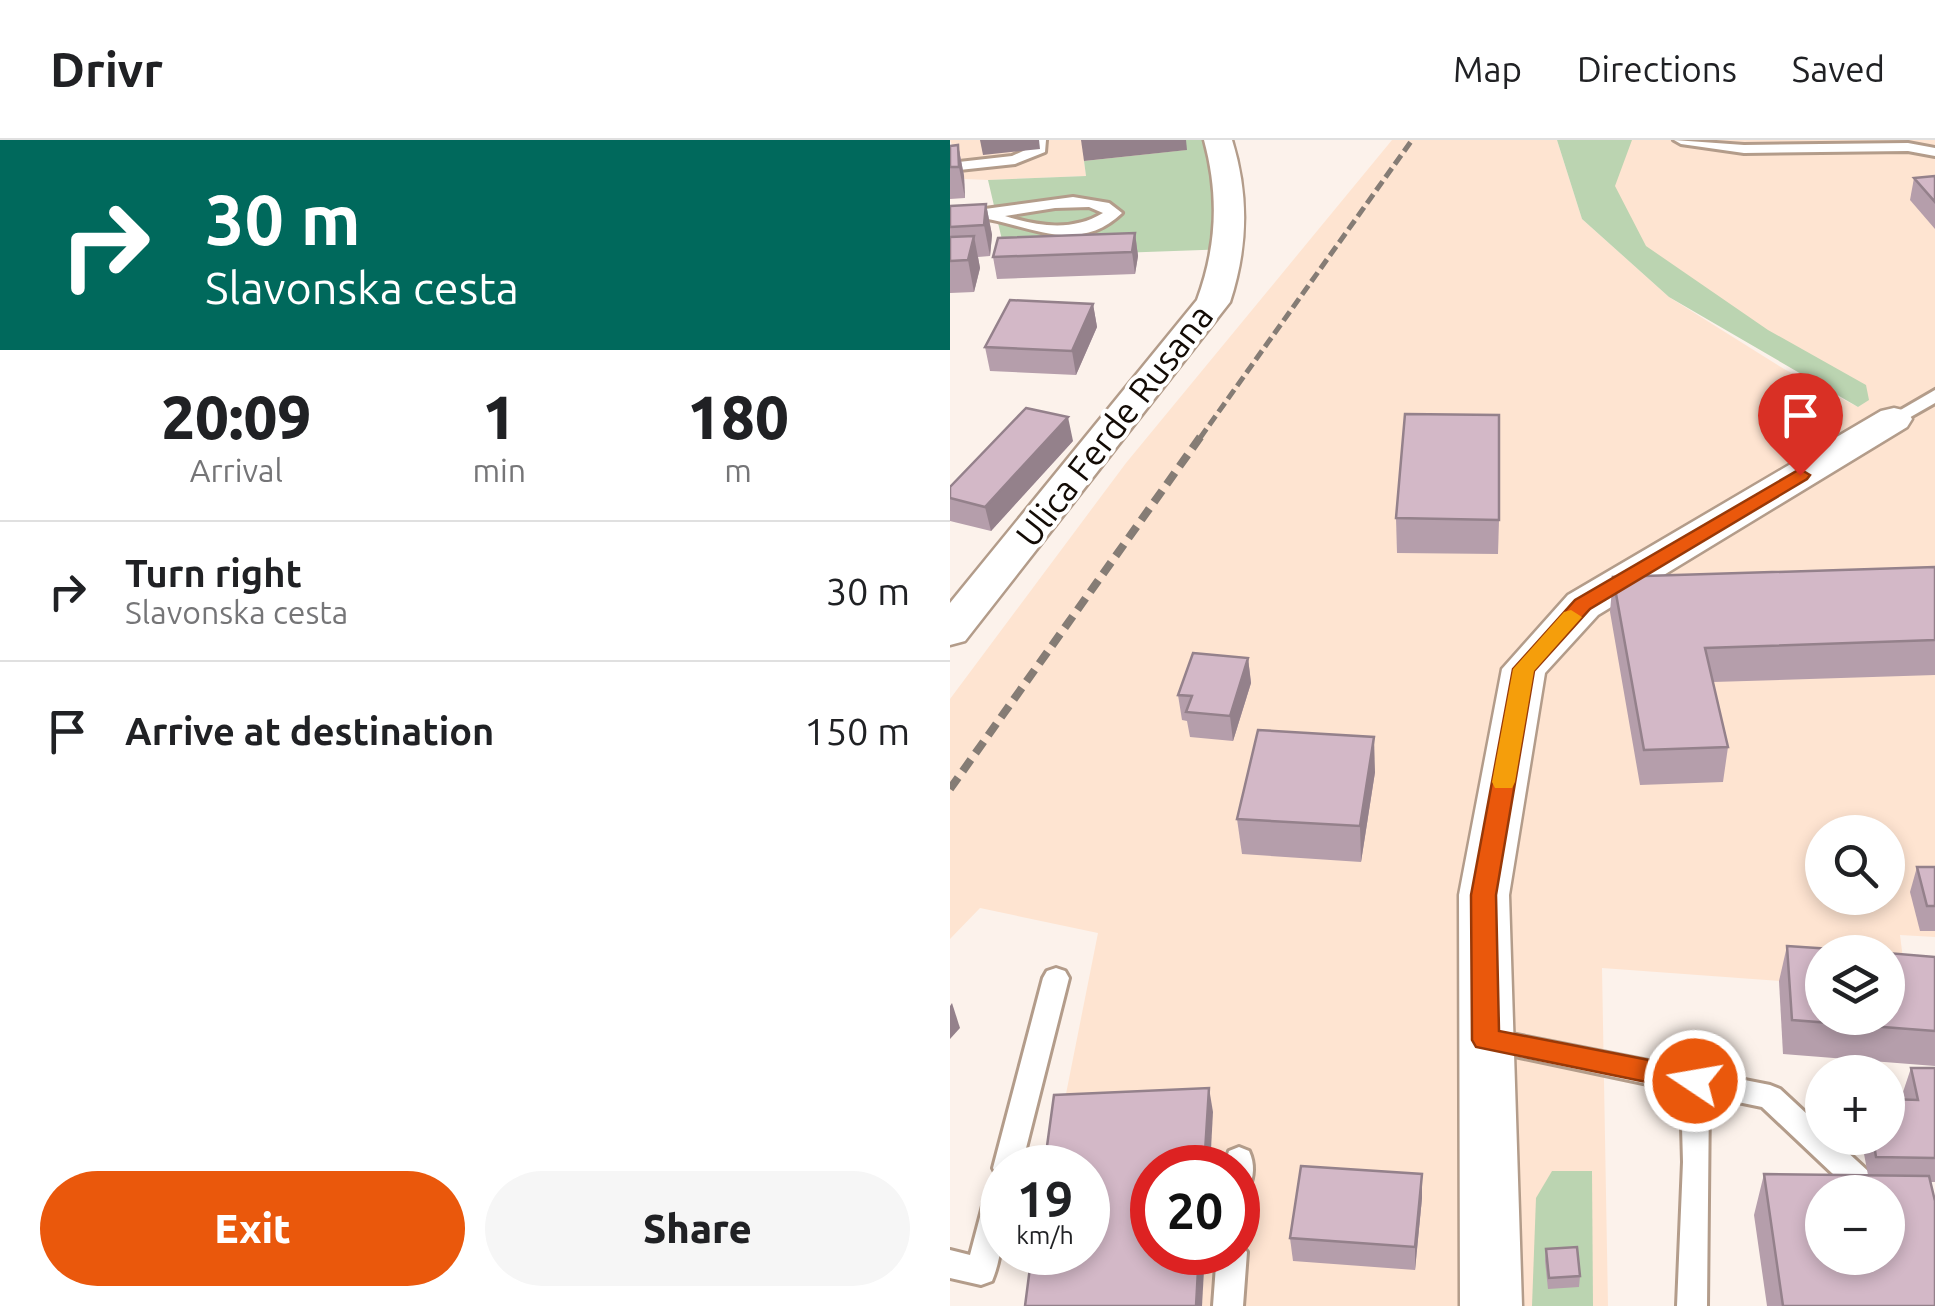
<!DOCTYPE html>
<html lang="en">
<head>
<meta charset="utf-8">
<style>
	body { margin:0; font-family:Ubuntu,sans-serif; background:#f6f6f6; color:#202124; height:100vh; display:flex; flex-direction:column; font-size:38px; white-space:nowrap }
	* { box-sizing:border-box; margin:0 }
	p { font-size:32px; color:#757577 }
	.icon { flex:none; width:55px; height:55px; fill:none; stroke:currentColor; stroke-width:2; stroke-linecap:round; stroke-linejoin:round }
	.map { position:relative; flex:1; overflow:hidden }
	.panel { display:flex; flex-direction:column; background:#fff; width:950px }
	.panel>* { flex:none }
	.hud { background:#00695c; color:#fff; overflow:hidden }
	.tools { position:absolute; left:855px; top:675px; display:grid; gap:20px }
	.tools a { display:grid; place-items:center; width:100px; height:100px; border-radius:50%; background:#fff; box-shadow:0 5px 15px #0003; font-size:50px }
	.speed { position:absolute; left:30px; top:1005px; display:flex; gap:20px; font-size:50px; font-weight:700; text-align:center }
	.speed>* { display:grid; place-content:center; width:130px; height:130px; border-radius:50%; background:#fff; box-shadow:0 5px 15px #0003; line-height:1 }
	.speed small { font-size:25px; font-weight:400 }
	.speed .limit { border:15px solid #d22; background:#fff; color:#111 }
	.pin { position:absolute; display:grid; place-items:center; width:85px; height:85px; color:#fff; margin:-102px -42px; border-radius:50% 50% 50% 0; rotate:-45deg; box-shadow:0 0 10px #0007 }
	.pin .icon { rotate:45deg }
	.me { position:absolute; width:110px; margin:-55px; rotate:282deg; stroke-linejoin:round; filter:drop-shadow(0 0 8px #0008) }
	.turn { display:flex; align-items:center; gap:35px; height:210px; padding:0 40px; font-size:45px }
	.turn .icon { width:130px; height:130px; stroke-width:2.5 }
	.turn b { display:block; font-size:70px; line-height:85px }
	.eta { display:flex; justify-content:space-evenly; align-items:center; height:170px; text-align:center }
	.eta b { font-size:60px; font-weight:800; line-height:70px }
	.cta { display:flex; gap:20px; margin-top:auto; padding:20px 40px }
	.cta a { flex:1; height:115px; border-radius:60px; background:#ea580c; color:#fff; font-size:40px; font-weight:800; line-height:115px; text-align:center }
	.cta a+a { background:#f6f6f6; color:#202124 }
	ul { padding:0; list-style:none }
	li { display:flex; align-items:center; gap:30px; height:140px; padding:0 40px; border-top:2px solid #e0e0e0 }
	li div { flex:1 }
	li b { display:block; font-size:38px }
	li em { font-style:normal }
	header { display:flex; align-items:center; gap:60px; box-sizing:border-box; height:140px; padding:0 50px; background:#fff; border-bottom:2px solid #e0e0e0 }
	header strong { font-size:48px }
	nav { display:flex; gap:55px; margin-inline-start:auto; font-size:35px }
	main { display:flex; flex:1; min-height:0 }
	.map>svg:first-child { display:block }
</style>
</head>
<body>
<header>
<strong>Drivr</strong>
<nav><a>Map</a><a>Directions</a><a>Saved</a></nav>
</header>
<main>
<section class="panel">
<div class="hud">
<div class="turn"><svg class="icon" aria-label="right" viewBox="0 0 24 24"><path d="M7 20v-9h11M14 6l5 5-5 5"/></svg><div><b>30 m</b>Slavonska cesta</div></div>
</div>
<div class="eta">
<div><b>20:09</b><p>Arrival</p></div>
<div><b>1</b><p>min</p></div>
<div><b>180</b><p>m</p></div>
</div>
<ul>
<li><svg class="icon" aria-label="right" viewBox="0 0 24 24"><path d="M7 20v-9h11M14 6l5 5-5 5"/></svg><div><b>Turn right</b><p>Slavonska cesta</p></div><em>30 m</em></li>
<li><svg class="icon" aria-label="arrive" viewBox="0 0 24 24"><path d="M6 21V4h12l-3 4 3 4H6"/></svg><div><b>Arrive at destination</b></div><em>150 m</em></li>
</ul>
<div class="cta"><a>Exit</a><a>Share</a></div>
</section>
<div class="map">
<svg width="985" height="1166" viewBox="0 0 985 1166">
	<rect width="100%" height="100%" fill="#fcf2eb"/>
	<g fill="#fee4d1" fill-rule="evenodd">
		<path d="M0,0H268L271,8L134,21L136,36L38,40L14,39Z"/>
		<path d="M442,0H607L632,79L719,157L834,229L908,267L918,260L683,113L624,0H985V797L950,795L957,850L938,849V812H872V844L652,828L658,1166H86L138,1112V1028L111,979L148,793L30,768L0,799V559L176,323ZM872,692H938V758H872ZM202,1028H288V1112H202Z"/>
	</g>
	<g fill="#bbd4b1">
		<path d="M234,0H268L280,109L56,117L38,40L136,36L134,21L236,10Z"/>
		<path d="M607,0H682L665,46L696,106L818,190L916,245L919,260L908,267L719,157L632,79Z"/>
		<path d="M602,1031H642L643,1166H582L586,1058Z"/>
	</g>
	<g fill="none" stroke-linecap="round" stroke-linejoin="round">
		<g stroke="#b39c8a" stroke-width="6">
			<g id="lane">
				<path d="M82,0H96L95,12L65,24L0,31V23L62,16L82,7Z"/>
				<path d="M724,0L794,5L958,3L985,8V16L958,11L794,13L731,4Z"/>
				<path d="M123,57L159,63L172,73C128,115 81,86 33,78C22,77 10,78 0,78V68L35,69ZM139,67L153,73C122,92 88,86 55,76L105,68Z"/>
				<path d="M985,250V263L950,283L944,284L935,279Z"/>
				<path d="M106,828L115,831L119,838L71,1028H52C52,1065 57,1105 42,1141L31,1145L0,1138V1110L20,1115L38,1047L47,1036L43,1028L93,838L97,831Z"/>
				<path d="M536,889L820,945L830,949L872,988V998H882L931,1043L935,1052H902L812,967L759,956L757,1166H727L733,1022L731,951L527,908L523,900L527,892Z"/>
				<path d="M289,1007L299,1011C305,1024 304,1037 298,1050L288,1054V1028H274L279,1011Z"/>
				<path d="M288,1100L297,1112L293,1166H263L267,1112H288Z"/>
			</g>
		</g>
		<g stroke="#b39c8a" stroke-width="5">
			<g id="street">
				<path d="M254,0H282C299,55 298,107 280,162L15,501L0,505V463L247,160C267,106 269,55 254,0Z"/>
				<path d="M944,268L957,271L962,279L957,287L648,475L595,533L559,755L572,1166H510L509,755L552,529L618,455L931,271Z"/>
			</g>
		</g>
		<use href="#lane" fill="#fff" fill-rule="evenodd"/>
		<use href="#street" fill="#fff" fill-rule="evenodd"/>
		<path stroke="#857c75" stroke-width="5" stroke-dasharray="11 5" stroke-linecap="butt" d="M250,298L462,0"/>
		<path stroke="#857c75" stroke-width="8" stroke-dasharray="14 8" stroke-linecap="butt" d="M0,649L251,296"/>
	</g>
	<g fill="#b59eab">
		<path d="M8,5L14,36L15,58L0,59V6Z"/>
		<path d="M985,36V89L960,60L964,38Z"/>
		<path d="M36,64L42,95L40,116L28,117L30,128L24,152L0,153V66Z"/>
		<path d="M185,93L188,116L185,134L47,139L43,117Z"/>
		<path d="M143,164L147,187L126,235L40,231L35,207Z"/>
		<path d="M123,301L41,391L0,381V347Z"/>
		<path d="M446,378L549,380L548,414L447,413Z"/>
		<path d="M985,427V535L763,542L778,607L773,642L690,645L660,472L663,437Z"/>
		<path d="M298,518L301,543L283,601L240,597L237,581L232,580L228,555Z"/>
		<path d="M425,632L411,722L292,714L287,679Z"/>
		<path d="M967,727H985V791H970L960,752Z"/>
		<path d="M837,806L985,817V926L833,914L829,841Z"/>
		<path d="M961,928H985V1042H981L985,1166H817L804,1075L814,1034L918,1035L911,998H938L955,960L953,952Z"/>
		<path d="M472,1034V1058L465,1130L343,1121L340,1098Z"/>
		<path d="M596,1109L630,1136L629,1147L598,1149L595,1121Z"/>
	</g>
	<g fill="#94818b">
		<path d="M30,0H89L90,9L33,15Z"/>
		<path d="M131,0H236L237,10L134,21Z"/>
		<path d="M8,5L14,36L15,58L9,27Z"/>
		<path d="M36,64L42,95L40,116L34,85Z"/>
		<path d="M185,93L188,116L185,134L182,112Z"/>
		<path d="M24,96L30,128L24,152L18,120Z"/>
		<path d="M143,164L147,187L126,235L122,211Z"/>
		<path d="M118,277L123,301L41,391L35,367Z"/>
		<path d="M298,518L301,543L283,601L280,576Z"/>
		<path d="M424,597L425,632L411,722L410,686Z"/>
		<path d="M2,863L10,888L0,899V866Z"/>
		<path d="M259,948L263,972L260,1028H254Z"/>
		<path d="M472,1034V1058L465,1130V1107Z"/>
		<path d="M249,1112H255L252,1166H246Z"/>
	</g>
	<g fill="#d3b8c7" stroke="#94818b" stroke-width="2.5" fill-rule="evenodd">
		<path d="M8,5L9,27H0V6Z"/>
		<path d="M985,36V62L964,38Z"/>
		<path d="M36,64L34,85L0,87V66Z"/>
		<path d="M185,93L182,112L43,117L48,98Z"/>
		<path d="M24,96L18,120L0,121V97Z"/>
		<path d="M60,160L143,164L122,211L35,207Z"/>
		<path d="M76,268L118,277L35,367L0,358V347Z"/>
		<path d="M455,274L549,275V380L446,378Z"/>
		<path d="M985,427V500L755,508L778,607L694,610L663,437Z"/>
		<path d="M243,513L298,518L280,576L236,572L242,556L228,555Z"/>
		<path d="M308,590L424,597L410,686L287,679Z"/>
		<path d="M967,727H985V766H977Z"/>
		<path d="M837,806L927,812H872V878H938V813L985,817V891L842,880Z"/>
		<path d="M961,928H985V1018L926,1017L923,998H938V959L968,960Z"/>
		<path d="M259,948L254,1028H202V1112H249L246,1166H75L82,1112H138V1028H94L104,955Z"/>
		<path d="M351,1026L472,1034L465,1107L340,1098Z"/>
		<path d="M814,1034L979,1036L985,1061V1166H833ZM872,1052H938V1118H872Z"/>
		<path d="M627,1107L630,1136L599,1138L596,1109Z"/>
	</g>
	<path fill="#ea580c" stroke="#983908" stroke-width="2.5" d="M850,329L860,335L857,339L640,469L584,531L546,755L549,891L745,929L755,932L759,941L755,949L745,952L526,907L522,900L521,755L563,529L625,460Z"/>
	<path fill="#f59e0b" d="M621,470L632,477L584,531L565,642L562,648H545L542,642L563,529L614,472Z"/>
	<g text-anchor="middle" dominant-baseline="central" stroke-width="8" stroke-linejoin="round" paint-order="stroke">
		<g font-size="35" fill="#130b05" stroke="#fff">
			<text transform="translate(164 285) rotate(-52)">Ulica Ferde Rusana</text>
		</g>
	</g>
</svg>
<div class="tools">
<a><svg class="icon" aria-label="search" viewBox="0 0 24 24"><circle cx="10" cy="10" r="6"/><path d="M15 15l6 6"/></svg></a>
<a><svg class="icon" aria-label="layers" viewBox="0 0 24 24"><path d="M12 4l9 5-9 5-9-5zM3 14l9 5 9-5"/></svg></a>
<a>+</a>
<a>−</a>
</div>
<div class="speed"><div>19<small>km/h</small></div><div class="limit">20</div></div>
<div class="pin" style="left:850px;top:335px;background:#d93025"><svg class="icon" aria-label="arrive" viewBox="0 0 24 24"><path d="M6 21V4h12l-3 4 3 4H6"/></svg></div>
<svg class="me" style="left:745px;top:941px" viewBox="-20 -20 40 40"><circle r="17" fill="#ea580c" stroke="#fff" stroke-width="3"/><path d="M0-11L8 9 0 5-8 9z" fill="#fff"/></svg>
</div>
</main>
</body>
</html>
